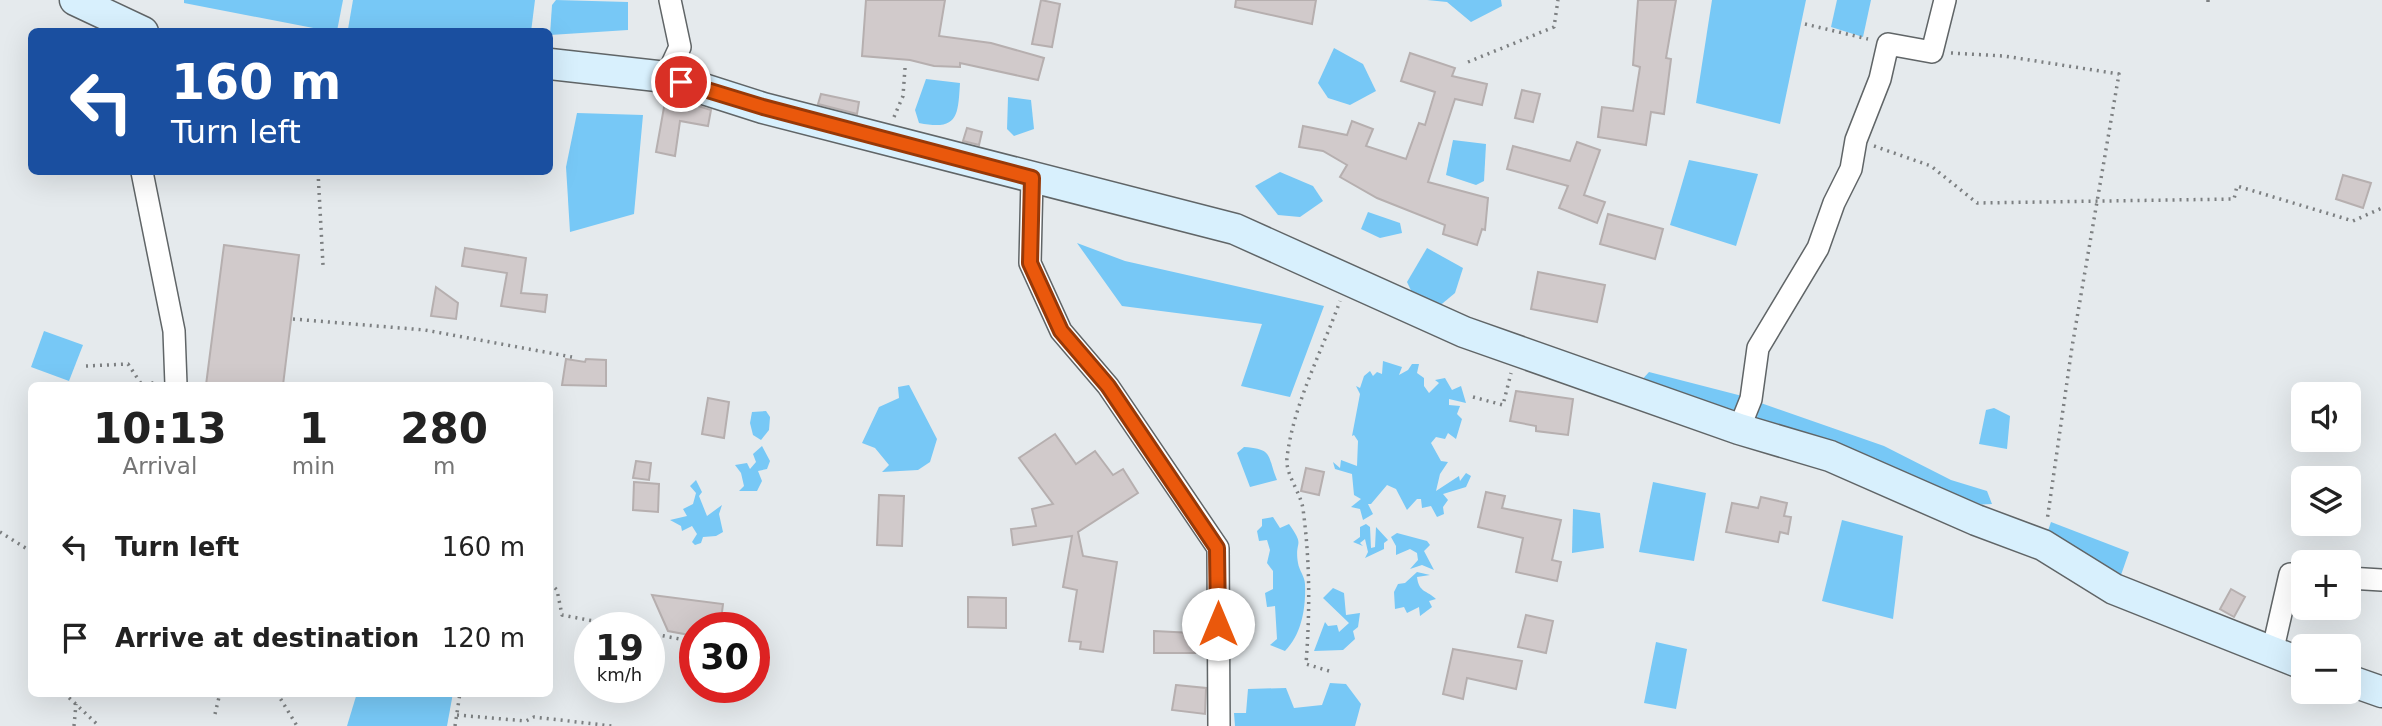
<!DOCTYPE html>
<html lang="en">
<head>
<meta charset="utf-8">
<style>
	body { margin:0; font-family:"DejaVu Sans",sans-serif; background:#f6f6f6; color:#222; height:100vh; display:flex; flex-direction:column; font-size:26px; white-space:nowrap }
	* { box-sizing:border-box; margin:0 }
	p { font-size:23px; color:#767676 }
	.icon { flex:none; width:38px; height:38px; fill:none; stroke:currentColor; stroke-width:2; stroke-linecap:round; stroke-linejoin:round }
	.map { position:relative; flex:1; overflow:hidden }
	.details { position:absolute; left:28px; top:382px; width:525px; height:315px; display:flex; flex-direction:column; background:#fff; border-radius:10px; box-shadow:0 7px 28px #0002 }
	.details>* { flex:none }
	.banner { position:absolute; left:28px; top:28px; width:525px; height:147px; border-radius:10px; box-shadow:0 7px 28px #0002; background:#1a4fa0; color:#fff; overflow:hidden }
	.buttons { position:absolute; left:2291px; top:382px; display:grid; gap:14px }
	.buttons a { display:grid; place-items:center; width:70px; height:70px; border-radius:10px; background:#fff; box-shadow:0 7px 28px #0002; font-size:35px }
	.speed { position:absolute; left:574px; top:612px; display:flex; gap:14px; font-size:35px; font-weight:700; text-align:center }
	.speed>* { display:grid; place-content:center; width:91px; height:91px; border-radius:50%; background:#fff; box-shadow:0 7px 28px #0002; line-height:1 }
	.speed small { font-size:18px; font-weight:400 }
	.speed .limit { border:10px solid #d22; background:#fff; color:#111 }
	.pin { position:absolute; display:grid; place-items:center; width:60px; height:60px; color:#fff; margin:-30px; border:4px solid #fff; border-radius:50%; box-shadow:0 2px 7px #0007 }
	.me { position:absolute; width:77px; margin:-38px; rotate:0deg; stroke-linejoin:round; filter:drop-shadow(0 0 5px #0008) }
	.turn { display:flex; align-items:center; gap:24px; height:147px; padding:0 28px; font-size:32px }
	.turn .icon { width:91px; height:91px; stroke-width:2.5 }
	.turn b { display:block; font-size:49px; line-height:60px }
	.eta { display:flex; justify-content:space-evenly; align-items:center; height:119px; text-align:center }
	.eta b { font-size:42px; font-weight:700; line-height:49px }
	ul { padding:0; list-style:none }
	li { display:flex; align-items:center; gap:21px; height:91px; padding:0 28px }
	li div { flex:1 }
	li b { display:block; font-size:26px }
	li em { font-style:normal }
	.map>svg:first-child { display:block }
</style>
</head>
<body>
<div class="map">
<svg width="2382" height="726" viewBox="0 0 2382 726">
	<rect width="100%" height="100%" fill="#e5eaed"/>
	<g fill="#77c8f6">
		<path d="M184,0H343L337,31L334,32L184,3Z"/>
		<path d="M353,0H535L531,32L348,29Z"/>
		<path d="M556,0L628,2V30L550,35L552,5Z"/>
		<path d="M1427,0H1501L1502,6L1471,22L1447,2Z"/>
		<path d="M1712,0H1806L1780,124L1696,103Z"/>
		<path d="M1837,0H1871L1863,37L1831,27Z"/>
		<path d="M1334,48L1363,64L1376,91L1350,105L1328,98L1318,83Z"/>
		<path d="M926,79L960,83C958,116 958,131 919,123L915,110Z"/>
		<path d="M1008,97L1031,100L1034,129L1014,136L1007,129Z"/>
		<path d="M577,113L643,115L634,214L570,232L566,167Z"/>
		<path d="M1453,140L1486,144L1484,181L1476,185L1446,175Z"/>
		<path d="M1689,160L1758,174L1736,246L1670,225Z"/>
		<path d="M1280,172L1313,186L1323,201L1300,217L1278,215L1255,186Z"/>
		<path d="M1368,212L1400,223L1402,233L1380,238L1361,229Z"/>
		<path d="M1077,243L1125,261L1324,306L1290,397L1241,386L1262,324L1122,306Z"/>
		<path d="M1427,248L1463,268L1455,293L1437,308L1415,299L1407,282Z"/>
		<path d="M44,331L83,345L69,381L31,367Z"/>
		<path d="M1383,361L1402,367L1399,375L1408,370L1412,364H1419L1417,373L1424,378V386L1429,393L1439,383L1435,380L1445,378L1452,390L1461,386L1466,403L1449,399V405L1460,406L1457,414L1462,419L1456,439L1448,433L1445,439L1436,437L1431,443L1441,461L1448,462L1440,474L1436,491L1459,476L1460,481L1466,473L1471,476L1466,487L1443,494L1448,500L1443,507L1444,514L1437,517L1431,506L1422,508L1421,499H1417L1407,510L1396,489L1387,485L1371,504H1368L1373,514L1363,520L1360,509L1351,507L1361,499L1354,495L1352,474L1335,469L1333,462L1340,468L1341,460L1357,466L1358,441L1354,435L1352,436L1360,394L1356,386L1360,388L1364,376L1370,371L1373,376L1377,372L1382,374Z"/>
		<path d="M1649,372L1750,398L1744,413L1640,382Z"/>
		<path d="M909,385L937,439L930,462L918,470L882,472L889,465L875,448L862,443L879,407L899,398L898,387Z"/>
		<path d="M1758,402L1884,446L1951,480L1987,491L1992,504L1971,505L1757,419Z"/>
		<path d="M1994,408L2010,416L2007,449L1979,444L1986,410Z"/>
		<path d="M766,411L770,417L769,430L761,440L753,435L750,423L752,412Z"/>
		<path d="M762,446L770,461L767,469L758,471L762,481L757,491H739L744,486L741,473L735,465L747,463L750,469L756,462L753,454Z"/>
		<path d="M1244,447C1274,449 1267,456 1277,480L1250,487L1237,453Z"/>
		<path d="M696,480L702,492L699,496L707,516L722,505L719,514L723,532L716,536L703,537L701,543L695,545L692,542L697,534L692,526L682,531L681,526L670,520L687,516L683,509L693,504L696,493L690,486Z"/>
		<path d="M1653,482L1706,493L1694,561L1639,552Z"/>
		<path d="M1573,509L1600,513L1604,548L1572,553Z"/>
		<path d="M1273,517L1280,528L1289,524C1306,548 1294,539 1298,563C1299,570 1305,577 1305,584C1306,607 1302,634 1285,651L1270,645L1277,639L1275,606L1267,607L1265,593L1273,589V571L1267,563L1270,550L1267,540L1259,541L1257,531L1262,526V519Z"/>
		<path d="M1842,520L1903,536L1893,619L1822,601Z"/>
		<path d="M2051,522L2129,552L2121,575L2043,545Z"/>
		<path d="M1366,524L1370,527L1371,548L1375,547L1376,527L1388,540L1384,543V549L1365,558L1368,552L1365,539L1360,543L1363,546L1353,542L1360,537V527Z"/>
		<path d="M1397,533L1427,541L1430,545L1424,551L1434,570L1422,565L1410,569L1418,560L1417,553L1410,549L1396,555V546L1391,537Z"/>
		<path d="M1417,572L1430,575L1417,577C1419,593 1427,590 1436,599L1429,601L1432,607L1420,616L1419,607L1407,613L1404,607L1395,609L1394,592L1398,584L1405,583Z"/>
		<path d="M1333,588L1344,593L1346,615L1360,613L1358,627L1353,631L1355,639L1343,650L1314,651L1325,622L1328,626L1337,625L1339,632L1349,623L1323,598Z"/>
		<path d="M1656,642L1687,649L1676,709L1644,703Z"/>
		<path d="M1330,683L1346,684L1361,704L1355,726H1235L1234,713H1246L1248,689L1286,688L1294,708L1322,705Z"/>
		<path d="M357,693H453L447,726H347Z"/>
	</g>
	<g fill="#d1cacb" stroke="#b6afaf" stroke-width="2">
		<path d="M866,0H945L939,36L991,43L1044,58L1038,80L960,63V67L934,66L910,60L862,56Z"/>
		<path d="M1041,0L1060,4L1052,47L1032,44Z"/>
		<path d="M1236,0H1316L1312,24L1235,7Z"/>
		<path d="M1638,0H1676L1666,58L1671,59L1664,114L1651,112L1646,145L1598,137L1602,107L1633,111L1640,67L1633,65Z"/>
		<path d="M1410,53L1455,68L1452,76L1487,84L1482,105L1455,99L1428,182L1488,198L1485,230L1482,229L1477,245L1443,234L1445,225L1377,198L1340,177L1347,165L1323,151L1299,147L1303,126L1347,135L1352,121L1373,129L1366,146L1406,159L1419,123L1425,125L1435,92L1401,81Z"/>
		<path d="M1522,90L1540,94L1533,122L1515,118Z"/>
		<path d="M821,94L859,102L857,114L818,104Z"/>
		<path d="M666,96L711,110L708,126L680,121L675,156L656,152Z"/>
		<path d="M967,128L982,132L979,145L963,141Z"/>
		<path d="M1577,142L1600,150L1584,195L1605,202L1597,223L1559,208L1568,186L1507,169L1513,146L1570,161Z"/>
		<path d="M2343,175L2371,183L2363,208L2336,199Z"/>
		<path d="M1608,214L1663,229L1655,259L1600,244Z"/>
		<path d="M224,245L299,255L283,385H206Z"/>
		<path d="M465,248L526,258L521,293L547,295L545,312L501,306L507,273L462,266Z"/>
		<path d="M1538,272L1605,285L1597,322L1531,309Z"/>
		<path d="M436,287L458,303L456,319L431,316Z"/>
		<path d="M566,359L585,362L586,359L606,360V386L562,385Z"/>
		<path d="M1516,391L1573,399L1568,435L1536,431V426L1510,421Z"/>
		<path d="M708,398L729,402L724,438L702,434Z"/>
		<path d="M1055,434L1076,464L1095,451L1113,475L1123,469L1138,493L1078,532L1083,556L1117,562L1103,652L1080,649L1081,642L1069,641L1077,590L1063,587L1072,536L1013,545L1011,529L1036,526L1032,509L1053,504L1019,458Z"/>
		<path d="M636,461L651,463L649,480L633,478Z"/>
		<path d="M1306,468L1324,472L1319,495L1301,491Z"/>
		<path d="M634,482L659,484L658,512L633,510Z"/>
		<path d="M1486,492L1505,496L1502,508L1561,520L1552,560L1561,562L1557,581L1516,572L1523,538L1478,527Z"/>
		<path d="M879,495L904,496L902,546L877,545Z"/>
		<path d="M1761,497L1787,503L1784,516L1791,517L1788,534L1780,532L1778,542L1726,532L1732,503L1758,508Z"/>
		<path d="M2231,589L2245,597L2234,617L2220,609Z"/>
		<path d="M652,595L723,604L720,628H695V636L668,631Z"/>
		<path d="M968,597L1006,598V628L968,627Z"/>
		<path d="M1526,615L1553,621L1546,653L1518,647Z"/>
		<path d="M1154,631L1193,633L1195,653H1154Z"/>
		<path d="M1453,649L1522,661L1516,689L1467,678L1463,699L1443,694Z"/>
		<path d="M1176,685L1206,688L1205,714L1172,710Z"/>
	</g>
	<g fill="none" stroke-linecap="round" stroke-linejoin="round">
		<g stroke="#606567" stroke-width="24">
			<g id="minor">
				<path d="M666,77L680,47L670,0"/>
				<path d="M142,172L174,331L176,385"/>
				<path d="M1032,178L1030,263L1061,331L1108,386L1218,548L1219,726"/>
				<path d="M1739,429L1751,399L1758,348L1818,248L1834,203L1851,169L1856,140L1880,79L1888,44L1932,52L1945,0"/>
				<path d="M2348,578L2382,580"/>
				<path d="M2272,653L2290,574L2303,575"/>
			</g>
		</g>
		<g stroke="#606567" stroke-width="33">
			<g id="secondary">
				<path d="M75,0L143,32"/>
				<path d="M550,64L666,77L763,108L1235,229L1464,332L1739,429L1830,456L1976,520L2043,545L2114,589L2303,664"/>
				<path d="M2348,680L2382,692"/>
			</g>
		</g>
		<g stroke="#7d8082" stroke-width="3.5" stroke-dasharray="2 5" stroke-linecap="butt">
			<path d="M2208,2V0"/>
			<path d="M1805,24L1868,39"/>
			<path d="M1951,53L2004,56L2119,74L2072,347L2047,521"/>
			<path d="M1468,62L1554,27L1558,0"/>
			<path d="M894,117L903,96L905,68"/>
			<path d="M1874,146L1931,166L1977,203L2234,199L2237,186L2353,221L2382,208"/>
			<path d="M318,172L323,265"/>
			<path d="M293,319L425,330L572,357"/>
			<path d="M86,366L128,364L142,385L157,382"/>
			<path d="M1473,397L1503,405L1511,373"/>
			<path d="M0,532L32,552"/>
			<path d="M550,583L557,590L562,615L630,628"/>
			<path d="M649,633L695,642"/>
			<path d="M1329,671L1306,664C1310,611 1310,561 1303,509C1301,493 1285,474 1287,458C1293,405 1322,351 1340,301"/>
			<path d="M64,693L99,726"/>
			<path d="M277,693L297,726"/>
			<path d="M215,714L220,693"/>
			<path d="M457,715L526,721L534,717L612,726"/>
			<path d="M74,726L76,704"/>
			<path d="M455,726L460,693"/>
		</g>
		<use href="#minor" stroke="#fff" stroke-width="21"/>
		<use href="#secondary" stroke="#d8f0fd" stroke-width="30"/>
	</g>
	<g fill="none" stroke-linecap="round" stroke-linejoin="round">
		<g stroke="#983908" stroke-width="18">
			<path id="route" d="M681,82L763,107L1032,178L1030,263L1061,331L1108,386L1217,548L1218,624"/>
		</g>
		<use href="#route" stroke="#ea580c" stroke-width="12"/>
	</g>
</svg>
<div class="buttons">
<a><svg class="icon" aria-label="sound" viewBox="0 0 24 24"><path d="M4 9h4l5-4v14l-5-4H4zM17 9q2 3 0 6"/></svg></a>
<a><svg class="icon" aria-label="layers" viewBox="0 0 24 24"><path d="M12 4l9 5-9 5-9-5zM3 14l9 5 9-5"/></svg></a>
<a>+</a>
<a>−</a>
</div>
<div class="speed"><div>19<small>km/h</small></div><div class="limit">30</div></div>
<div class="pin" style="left:681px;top:82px;background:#d93025"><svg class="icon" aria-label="arrive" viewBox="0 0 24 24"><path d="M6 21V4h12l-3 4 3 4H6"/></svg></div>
<svg class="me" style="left:1218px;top:624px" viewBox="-20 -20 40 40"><circle r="19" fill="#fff"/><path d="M0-13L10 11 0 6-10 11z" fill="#ea580c"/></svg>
<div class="banner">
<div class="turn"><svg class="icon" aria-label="left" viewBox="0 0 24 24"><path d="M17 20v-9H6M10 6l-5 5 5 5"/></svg><div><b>160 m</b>Turn left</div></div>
</div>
<section class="details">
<div class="eta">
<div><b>10:13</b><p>Arrival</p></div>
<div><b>1</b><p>min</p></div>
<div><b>280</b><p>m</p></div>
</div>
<ul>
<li><svg class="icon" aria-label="left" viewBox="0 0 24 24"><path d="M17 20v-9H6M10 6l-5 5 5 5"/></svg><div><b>Turn left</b></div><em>160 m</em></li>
<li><svg class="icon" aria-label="arrive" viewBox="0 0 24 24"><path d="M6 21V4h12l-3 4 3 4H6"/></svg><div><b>Arrive at destination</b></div><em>120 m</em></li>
</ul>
</section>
</div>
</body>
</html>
